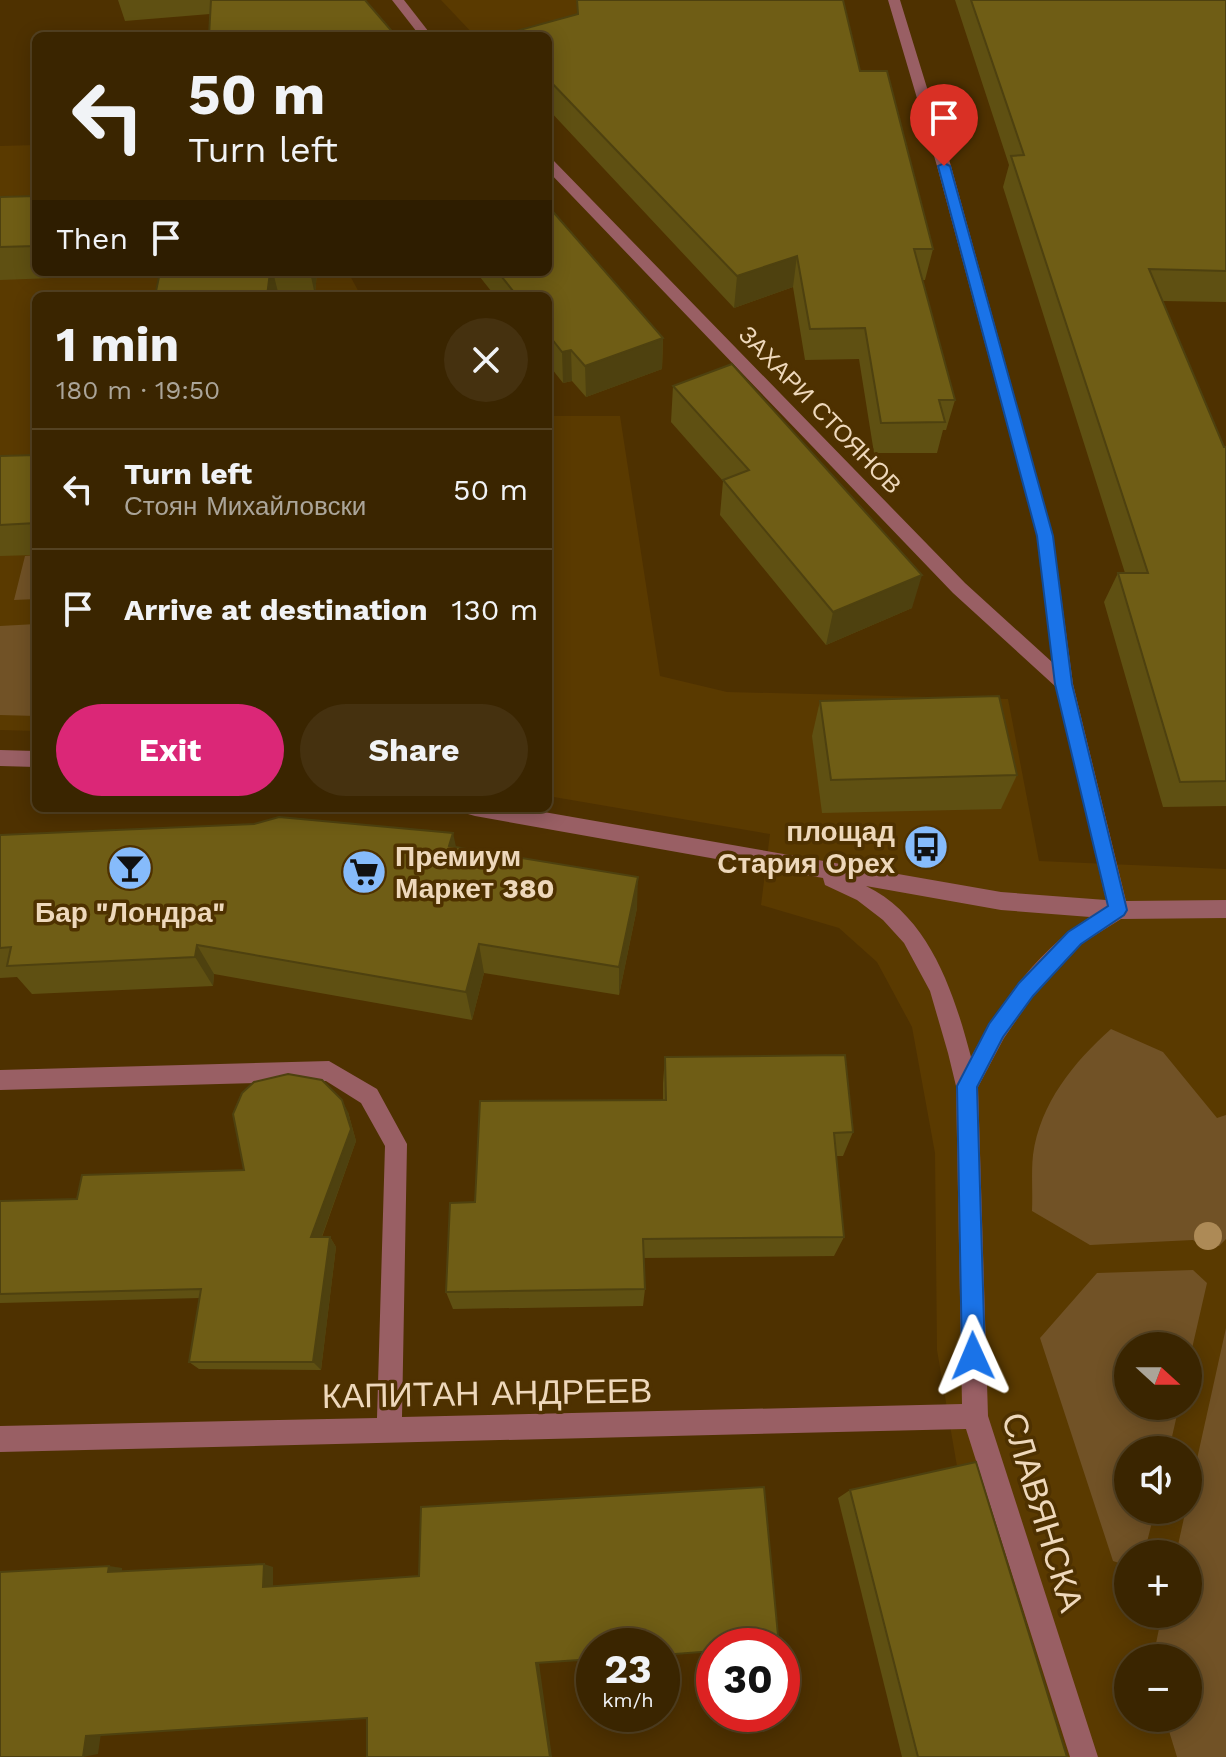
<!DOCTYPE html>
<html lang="en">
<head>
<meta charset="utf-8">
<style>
	body { margin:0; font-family:"Work Sans",sans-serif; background:#45310f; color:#f1f3f6; height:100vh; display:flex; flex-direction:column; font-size:30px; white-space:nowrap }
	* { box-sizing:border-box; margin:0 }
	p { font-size:26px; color:#aba599 }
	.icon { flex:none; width:44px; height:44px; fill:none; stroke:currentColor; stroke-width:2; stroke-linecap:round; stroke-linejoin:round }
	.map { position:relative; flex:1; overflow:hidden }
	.drawer { position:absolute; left:32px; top:292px; width:520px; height:520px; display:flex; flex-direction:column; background:#3a2500; border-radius:12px; box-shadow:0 4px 20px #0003,0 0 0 2px #544222 }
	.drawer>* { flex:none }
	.guide { position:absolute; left:32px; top:32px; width:520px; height:244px; border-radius:12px; box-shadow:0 4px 20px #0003,0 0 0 2px #544222; background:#3a2500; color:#f1f3f6; overflow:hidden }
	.needle { width:52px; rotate:111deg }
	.tools { position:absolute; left:1114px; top:1332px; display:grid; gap:16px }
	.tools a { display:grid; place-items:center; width:88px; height:88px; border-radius:50%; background:#3a2500; box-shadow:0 4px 20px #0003,0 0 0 2px #544222; font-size:40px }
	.speed { position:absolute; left:576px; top:1628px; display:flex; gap:16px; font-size:40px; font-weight:700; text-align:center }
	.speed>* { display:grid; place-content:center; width:104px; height:104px; border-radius:50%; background:#3a2500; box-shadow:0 4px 20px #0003,0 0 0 2px #544222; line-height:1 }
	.speed small { font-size:20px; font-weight:400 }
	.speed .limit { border:12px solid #d22; background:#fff; color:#111 }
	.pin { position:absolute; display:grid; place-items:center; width:68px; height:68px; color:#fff; margin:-82px -34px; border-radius:50% 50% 50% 0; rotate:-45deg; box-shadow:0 0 8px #0007 }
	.pin .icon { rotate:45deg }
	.me { position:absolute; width:88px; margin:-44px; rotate:359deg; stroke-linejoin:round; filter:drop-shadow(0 0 6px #0008) }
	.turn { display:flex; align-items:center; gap:28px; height:168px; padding:0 24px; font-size:36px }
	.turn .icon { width:104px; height:104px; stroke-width:2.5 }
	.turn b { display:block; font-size:56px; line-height:68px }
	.then { display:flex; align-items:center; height:76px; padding:0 24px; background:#0003; gap:16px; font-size:30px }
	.round { display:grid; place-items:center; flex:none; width:84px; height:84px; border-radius:42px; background:#45310f }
	.summary { display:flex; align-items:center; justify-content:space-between; height:136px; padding:0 24px }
	h1 { font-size:48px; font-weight:700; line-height:60px }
	.primary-button { display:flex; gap:16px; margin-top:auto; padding:16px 24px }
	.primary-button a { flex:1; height:92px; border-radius:48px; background:#db2777; color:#fff; font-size:32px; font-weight:700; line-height:92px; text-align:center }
	.primary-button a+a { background:#45310f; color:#f1f3f6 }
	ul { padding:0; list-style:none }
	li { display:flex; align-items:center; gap:24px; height:120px; padding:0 24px; border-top:2px solid #544222 }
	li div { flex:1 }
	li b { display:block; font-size:30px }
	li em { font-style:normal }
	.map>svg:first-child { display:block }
</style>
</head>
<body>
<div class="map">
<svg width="1226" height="1757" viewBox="0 0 1226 1757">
	<rect width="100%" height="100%" fill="#4e3100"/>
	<g fill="#5a3a00" fill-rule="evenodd">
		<path d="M441,0H640L513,36H475Z"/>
		<path d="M36,145V272H348L361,296H36V731L0,730V146Z"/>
		<path d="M548,416H620L660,676L727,692L1008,699L1039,861L1226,869V1757H1042L958,1472L937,1350L935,1153L912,1027L877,962L839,928L761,905L770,834L548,796ZM1128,1346H1188V1406H1128ZM1128,1450H1188V1510H1128ZM1128,1554H1188V1614H1128ZM1128,1658H1188V1718H1128Z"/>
	</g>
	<g fill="#715226">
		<path d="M36,555V599L14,600L25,556Z"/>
		<path d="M36,624V716L0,715V626Z"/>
		<path d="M1111,1029L1163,1052L1217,1118L1226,1115V1239L1219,1246H1201L1193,1240L1090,1245L1032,1211C1033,1193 1031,1173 1033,1155C1040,1103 1074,1062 1111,1029Z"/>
		<path d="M1193,1270L1207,1283L1188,1366V1346H1128V1406H1179L1169,1450H1128V1510H1155L1144,1554H1128V1566L1113,1561L1040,1338L1097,1273Z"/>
		<path d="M1226,1328V1757H1177L1165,1718H1188V1658H1153L1162,1614H1188V1554H1176Z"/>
	</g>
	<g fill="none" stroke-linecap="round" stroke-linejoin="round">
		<g fill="#995f64" fill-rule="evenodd">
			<path d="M392,0H404L432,36H420Z"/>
			<path d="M888,0H900L951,166L1053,536L1073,684L1126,901L1226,900V918L1121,919L1081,944L1033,996L1004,1038L978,1087L988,1416L1098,1757H1070L966,1429L0,1452V1426L377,1418L385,1146L361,1103L326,1081L0,1090V1070L329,1061L377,1089L407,1144L402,1417L962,1404L956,1086L948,1053L930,991L904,943L883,920L857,900L825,885L823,878L475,816L468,814L465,808H521L1001,892L1106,900L1056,687L953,593L548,171V159L553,160L965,583L1052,662L1037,536L937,166ZM866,886L1001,910L1090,917C1038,950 1000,1003 971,1057C954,993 930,917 866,886Z"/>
			<path d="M0,750L36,751V767L0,766Z"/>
		</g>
	</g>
	<circle fill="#ad8a56" cx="1208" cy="1236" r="14"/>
	<g fill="#5f5012">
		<path d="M118,0H365L210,14L125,21Z"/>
		<path d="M955,0H1226V302L1162,301L1224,447H1226V806L1163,807L1104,602L1118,573H1125L1003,187L1009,165Z"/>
		<path d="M548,36L860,71L933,249L925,280H922L955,400L946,430H943L937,453H874L859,359L805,360L793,287L734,308L548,109Z"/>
		<path d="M36,196V272H317L315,295L155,296L160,274L0,280V197Z"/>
		<path d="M476,272H548L663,338L662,369L586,397L572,381L563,383L548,364V296H495Z"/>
		<path d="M673,386L912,608L826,645L720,515L723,481L671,422Z"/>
		<path d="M36,455V555L0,556V456Z"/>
		<path d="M820,701L1017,775L1001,809L822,813L812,736Z"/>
		<path d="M0,835L456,847L637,908L619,995L484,973L472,1020L214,974L213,986L32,994L17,977L0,978Z"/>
		<path d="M665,1057L853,1132L843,1156H836L844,1237L834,1256L644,1258L645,1289L643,1306L453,1309L446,1292L475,1202L663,1100V1083Z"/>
		<path d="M348,1112L356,1141L322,1237H330L336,1247L321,1370L199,1369L189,1362L200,1298L0,1303V1201L77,1199L244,1170Z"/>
		<path d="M850,1490L1067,1757H902L838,1498Z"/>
	</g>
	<g fill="#4e410f">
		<path d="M797,256L793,287L734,308L737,276Z"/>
		<path d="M270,272H273L279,296H267Z"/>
		<path d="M310,272H317L315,295Z"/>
		<path d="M663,338L662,369L586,397L585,366Z"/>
		<path d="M571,350L572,381L563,383L562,352Z"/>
		<path d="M922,575L912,608L826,645L833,612Z"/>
		<path d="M549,665L550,683L548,689V667Z"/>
		<path d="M453,833L460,865L449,846Z"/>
		<path d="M638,877L637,908L619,995V967Z"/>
		<path d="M479,944L484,973L472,1020L466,992Z"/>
		<path d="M197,945L214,974L213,986L195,957Z"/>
		<path d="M342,1100L348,1112L356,1141L318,1247L311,1237Z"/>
		<path d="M330,1237L336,1247L321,1370L313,1362Z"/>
		<path d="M264,1564L273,1567V1589L263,1587Z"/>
		<path d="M109,1566L122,1568V1574L108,1572Z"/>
		<path d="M536,1663H539L552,1757H550Z"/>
		<path d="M101,1733L98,1754L83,1757L86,1736Z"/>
	</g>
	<g fill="#6f5d15" stroke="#4e410f" stroke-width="2">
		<path d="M211,0H365L396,36H209Z"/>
		<path d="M577,0H843L860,71H887L933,249H914L955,400H939L945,422L881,423L865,328L810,329L797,256L737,276L548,79V36H498L578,14Z"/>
		<path d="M971,0H1226V271L1149,269L1224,447H1226V781L1180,782L1118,573H1148L1011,156L1024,155Z"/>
		<path d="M36,196V246L0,247V197Z"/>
		<path d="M548,206L663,338L585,366L571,350L562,352L548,334V296H517L498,272H548Z"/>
		<path d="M160,272H270L267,296H155Z"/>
		<path d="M732,364L922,575L833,612L723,480L749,470L673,386Z"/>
		<path d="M36,455V523L0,525V456Z"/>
		<path d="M999,696L1017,775L831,780L820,701Z"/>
		<path d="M279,817L453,833L449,846L638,877L619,967L479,944L466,992L197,945L195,957L7,966L11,947L0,948V835L254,824Z"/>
		<path d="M845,1055L853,1132L834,1133L844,1237L643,1239L645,1289L446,1292L450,1203L475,1202L480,1101L666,1100L665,1057Z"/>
		<path d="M288,1074L322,1080L342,1100L351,1129L311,1237H330L313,1362H189L201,1289L0,1294V1201L77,1199L82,1175L244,1170L233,1114L242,1093L254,1082Z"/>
		<path d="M976,1462L1067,1757H918L850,1490Z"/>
		<path d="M764,1487L779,1646H714V1651L662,1655V1646H594V1659L536,1663L550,1757H367V1718L86,1736L83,1757H0V1572L109,1566L108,1572L264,1564L263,1587L419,1576L421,1507Z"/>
	</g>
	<path fill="#1a73e8" stroke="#114b97" stroke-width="2" d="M944,163L950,166L1053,536L1072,684L1127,910L1124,915L1081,944L1033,996L1003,1037L977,1087L985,1356L981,1364L973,1367L966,1364L962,1356L957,1086L989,1024L1019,983L1068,932L1108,906L1055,684L1037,536L938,166Z"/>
	<defs>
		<g id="bus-disc" transform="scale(2.3)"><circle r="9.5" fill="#86bbfb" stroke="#4e3100"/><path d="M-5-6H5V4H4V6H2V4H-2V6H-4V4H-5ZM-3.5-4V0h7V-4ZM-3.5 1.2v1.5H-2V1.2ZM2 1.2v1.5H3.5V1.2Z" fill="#111"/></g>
		<g id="bar-disc" transform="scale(2.3)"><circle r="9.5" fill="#86bbfb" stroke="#4e3100"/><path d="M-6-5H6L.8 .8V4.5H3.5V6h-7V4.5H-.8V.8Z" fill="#111"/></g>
		<g id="supermarket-disc" transform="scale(2.3)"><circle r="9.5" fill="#86bbfb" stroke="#4e3100"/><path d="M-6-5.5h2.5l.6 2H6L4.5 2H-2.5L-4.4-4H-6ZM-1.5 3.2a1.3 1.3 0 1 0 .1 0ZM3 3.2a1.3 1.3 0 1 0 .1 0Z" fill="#111"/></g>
	</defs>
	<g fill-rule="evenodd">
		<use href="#bus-disc" x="926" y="847"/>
		<use href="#bar-disc" x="130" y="868"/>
		<use href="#supermarket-disc" x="364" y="872"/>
	</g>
	<g text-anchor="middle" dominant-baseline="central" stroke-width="7" stroke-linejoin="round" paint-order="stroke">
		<g font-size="24" fill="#eed8bb" stroke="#4e3100">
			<text transform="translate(820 410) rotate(46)">ЗАХАРИ СТОЯНОВ</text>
		</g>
		<g font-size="28" font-weight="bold" fill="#eed8bb" stroke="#4e3100" text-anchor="end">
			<text x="895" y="831">площад<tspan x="895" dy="32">Стария Орех</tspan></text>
			<text x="395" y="856" text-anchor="start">Премиум<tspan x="395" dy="32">Маркет 380</tspan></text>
			<text x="130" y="912" text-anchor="middle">Бар "Лондра"</text>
		</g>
		<g font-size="34" fill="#eed8bb" stroke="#4e3100">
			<text transform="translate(487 1393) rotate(-1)">КАПИТАН АНДРЕЕВ</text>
			<text transform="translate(1043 1512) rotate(73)">СЛАВЯНСКА</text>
		</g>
	</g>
</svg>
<div class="tools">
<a><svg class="needle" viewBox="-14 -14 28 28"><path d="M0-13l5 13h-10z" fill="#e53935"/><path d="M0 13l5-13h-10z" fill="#aba599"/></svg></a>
<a><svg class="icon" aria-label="sound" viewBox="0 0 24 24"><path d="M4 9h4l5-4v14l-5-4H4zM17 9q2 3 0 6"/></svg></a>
<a>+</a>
<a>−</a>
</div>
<div class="speed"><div>23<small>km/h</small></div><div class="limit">30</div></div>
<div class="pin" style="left:944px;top:166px;background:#d93025"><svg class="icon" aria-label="arrive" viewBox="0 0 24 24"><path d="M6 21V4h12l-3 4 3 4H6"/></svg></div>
<svg class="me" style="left:973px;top:1356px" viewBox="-20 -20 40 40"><path d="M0-17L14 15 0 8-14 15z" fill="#1a73e8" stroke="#fff" stroke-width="4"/></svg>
<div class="guide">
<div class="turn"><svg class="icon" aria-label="left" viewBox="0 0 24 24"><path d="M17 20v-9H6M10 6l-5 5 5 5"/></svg><div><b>50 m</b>Turn left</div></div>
<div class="then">Then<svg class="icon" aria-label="arrive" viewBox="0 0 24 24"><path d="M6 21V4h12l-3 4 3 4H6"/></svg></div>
</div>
<section class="drawer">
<div class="summary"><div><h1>1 min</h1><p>180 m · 19:50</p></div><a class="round"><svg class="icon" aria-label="close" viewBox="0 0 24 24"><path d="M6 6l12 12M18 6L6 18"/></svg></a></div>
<ul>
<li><svg class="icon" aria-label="left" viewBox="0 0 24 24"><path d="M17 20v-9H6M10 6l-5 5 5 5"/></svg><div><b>Turn left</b><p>Стоян Михайловски</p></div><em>50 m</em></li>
<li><svg class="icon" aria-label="arrive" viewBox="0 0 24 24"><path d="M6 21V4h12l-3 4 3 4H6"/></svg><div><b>Arrive at destination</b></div><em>130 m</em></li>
</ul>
<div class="primary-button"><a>Exit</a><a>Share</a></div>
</section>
</div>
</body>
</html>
